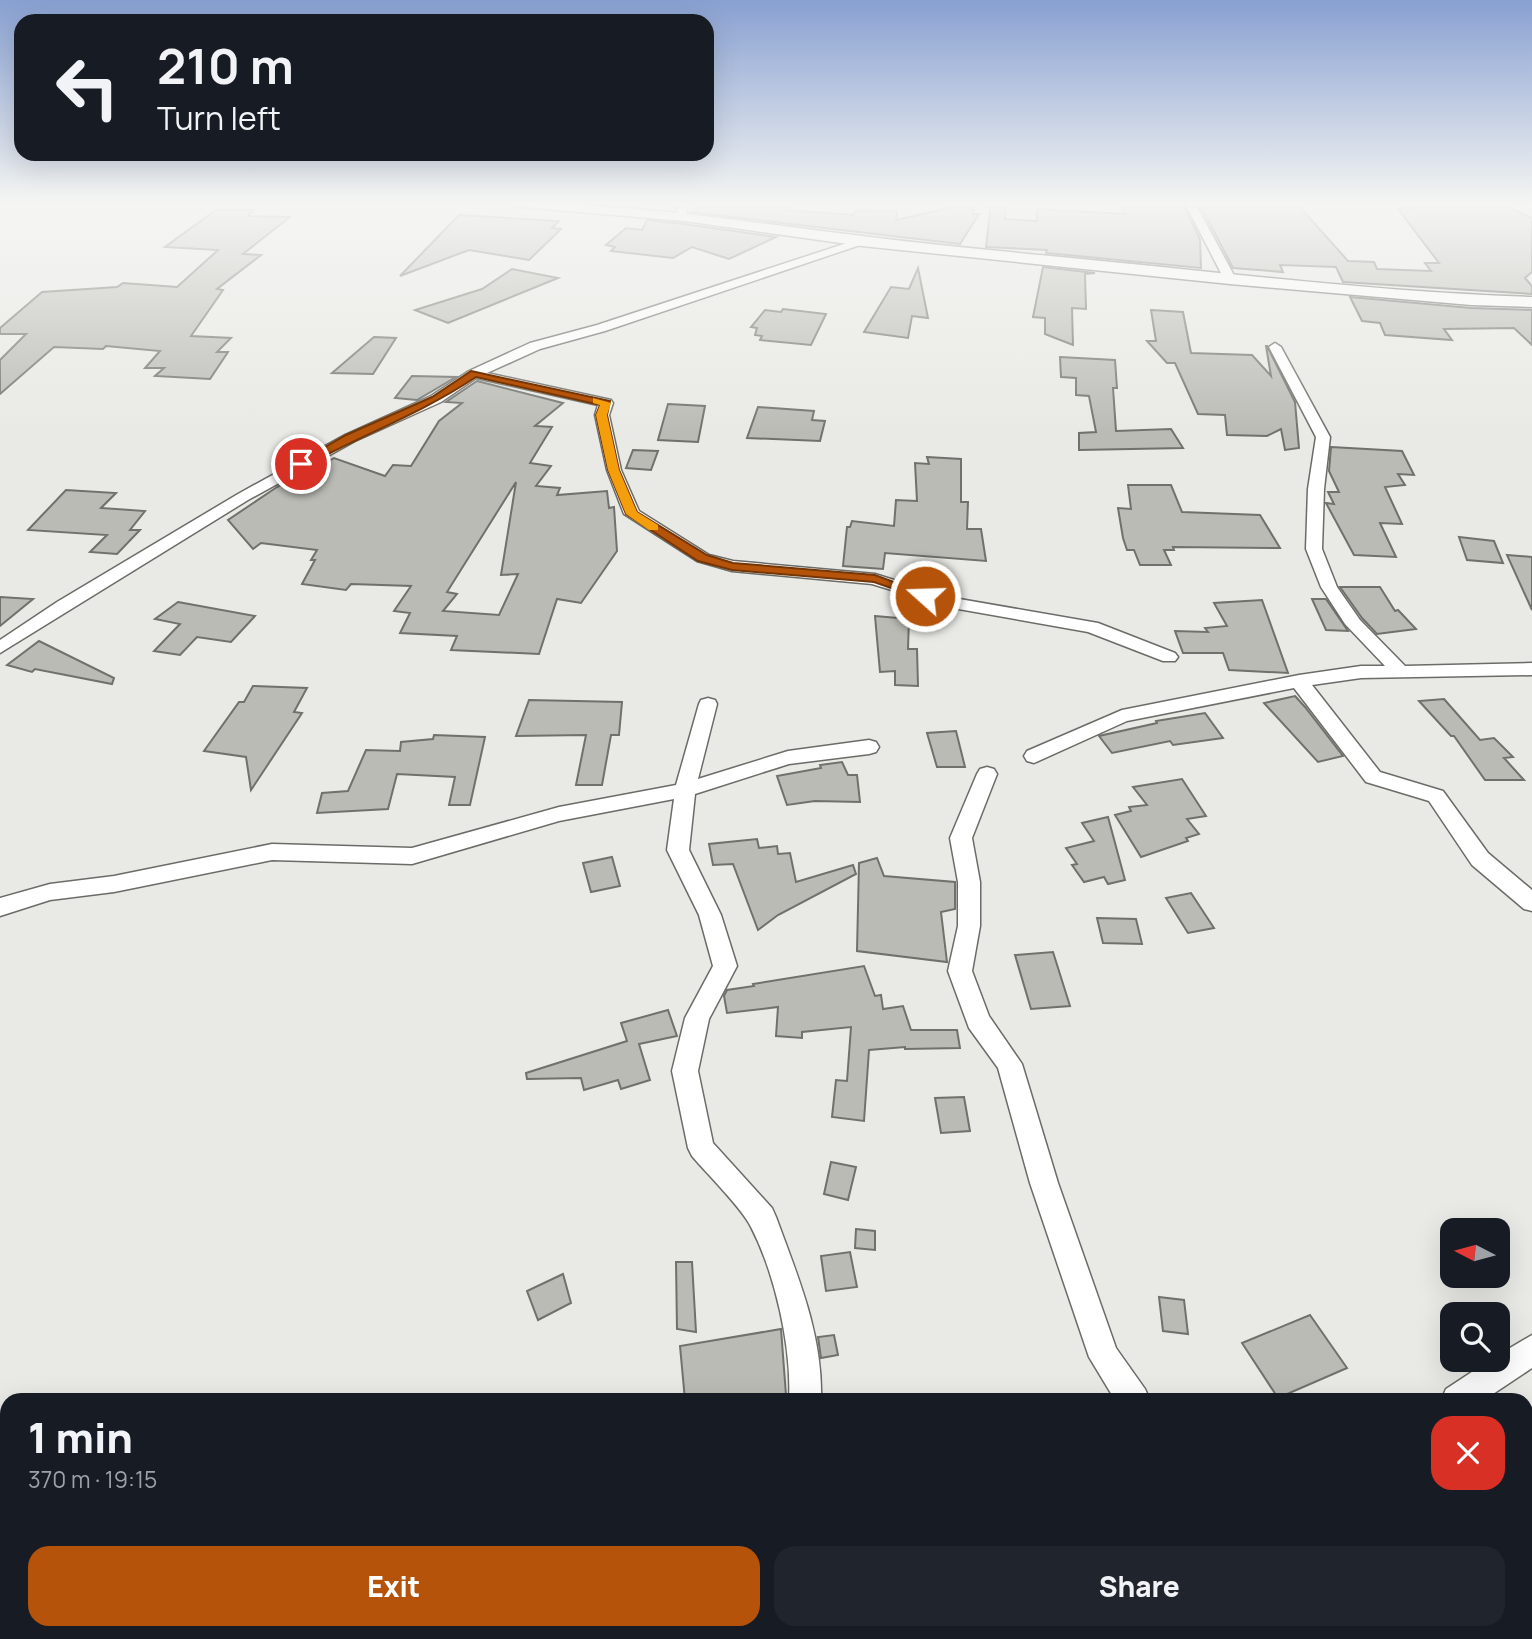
<!DOCTYPE html>
<html lang="en">
<head>
<meta charset="utf-8">
<style>
	body { margin:0; font-family:Manrope,sans-serif; background:#20242c; color:#f1f3f6; height:100vh; display:flex; flex-direction:column; font-size:26px; white-space:nowrap }
	* { box-sizing:border-box; margin:0 }
	p { font-size:23px; color:#9ea1a6 }
	.icon { flex:none; width:38px; height:38px; fill:none; stroke:currentColor; stroke-width:2; stroke-linecap:round; stroke-linejoin:round }
	.map { position:relative; flex:1; overflow:hidden }
	.sheet { position:absolute; left:0px; top:1393px; width:1533px; height:247px; display:flex; flex-direction:column; background:#171b24; border-radius:21px 21px 0 0; box-shadow:0 7px 28px #0002 }
	.sheet>* { flex:none }
	.hud { position:absolute; left:14px; top:14px; width:700px; height:147px; border-radius:21px; box-shadow:0 7px 28px #0002; background:#171b24; color:#f1f3f6; overflow:hidden }
	.needle { width:46px; rotate:276deg }
	.fabs { position:absolute; left:1440px; top:1218px; display:grid; gap:14px }
	.fabs a { display:grid; place-items:center; width:70px; height:70px; border-radius:14px; background:#171b24; box-shadow:0 7px 28px #0002; font-size:35px }
	.pin { position:absolute; display:grid; place-items:center; width:60px; height:60px; color:#fff; margin:-30px; border:4px solid #fff; border-radius:50%; box-shadow:0 2px 7px #0007 }
	.me { position:absolute; width:77px; margin:-38px; rotate:290deg; stroke-linejoin:round; filter:drop-shadow(0 0 5px #0008) }
	.turn { display:flex; align-items:center; gap:24px; height:147px; padding:0 28px; font-size:32px }
	.turn .icon { width:91px; height:91px; stroke-width:2.5 }
	.turn b { display:block; font-size:49px; line-height:60px }
	.round { display:grid; place-items:center; flex:none; width:74px; height:74px; border-radius:21px; background:#20242c }
	.overview { display:flex; align-items:center; justify-content:space-between; height:119px; padding:0 28px }
	h1 { font-size:42px; font-weight:800; line-height:52px }
	.cta { display:flex; gap:14px; margin-top:auto; padding:14px 28px }
	.cta a { flex:1; height:80px; border-radius:21px; background:#b45309; color:#fff; font-size:28px; font-weight:800; line-height:80px; text-align:center }
	.cta a+a { background:#20242c; color:#f1f3f6 }
	.map>svg:first-child { display:block }
</style>
</head>
<body>
<div class="map">
<svg width="1532" height="1639" viewBox="0 0 1532 1639">
	<rect width="100%" height="100%" fill="#e9eae5"/>
	<g fill="#babbb5" stroke="#70716c" stroke-width="2" fill-rule="evenodd">
		<path d="M696,203H788L787,210L853,215L856,210L897,211L896,220L962,205L974,210L973,214H979L960,244L689,212H696Z"/>
		<path d="M991,203H1006L1005,219L1037,221V209L1125,214L1120,203L1184,206L1200,239L1201,268L1046,253L1047,250L986,247Z"/>
		<path d="M1205,203L1298,205L1348,261L1374,262L1377,269L1431,271L1425,263H1439L1398,209L1501,203L1532,218V272L1525,278L1532,286V294L1343,282L1336,267L1280,265L1283,272L1233,268L1201,207H1206Z"/>
		<path d="M216,210H253L248,216L290,217L243,254L261,255L217,289L223,290L191,336L231,338L217,352H228L210,379L155,376L164,368H145L160,351L106,346L103,349L54,347L0,394V360L26,334H0V328L42,292L117,287L123,283L177,287L218,250L165,247Z"/>
		<path d="M459,215L559,221L552,228L561,229L529,260L469,250L400,276Z"/>
		<path d="M647,220L684,224L776,237L729,259L692,247L673,258L611,251L615,247L606,245L626,228L642,230Z"/>
		<path d="M1043,267L1095,273L1085,274L1086,309L1072,308L1073,345L1045,334V318L1033,317Z"/>
		<path d="M918,268L928,318L912,316L908,338L864,332L891,287L909,289Z"/>
		<path d="M512,269L558,278L448,323L415,310L482,289Z"/>
		<path d="M1350,297L1471,308L1532,310V345L1514,328L1444,329L1452,340L1385,335L1380,323L1362,321Z"/>
		<path d="M783,309L826,314L811,345L760,340L762,336L755,335L757,328L751,327L765,310L781,312Z"/>
		<path d="M1151,310L1183,312L1191,353L1252,355L1271,376L1266,346H1267L1295,402L1299,448L1285,450L1281,429L1267,436L1227,435L1225,415L1198,414L1175,363H1167L1147,341H1156Z"/>
		<path d="M374,337L396,338L373,374L332,373Z"/>
		<path d="M1060,357L1115,360L1117,388H1113L1116,431L1171,429L1183,448L1079,450V433L1096,432L1089,396L1076,395V378L1061,377Z"/>
		<path d="M412,376L456,377L417,400L395,398Z"/>
		<path d="M477,381L563,403L535,426L552,427L530,463L551,466L536,486L560,488L557,495L607,491L609,508L614,507L617,551L581,603L557,599L539,654L451,650L457,636L400,633L410,613L394,611L411,586L351,584L346,590L302,584L315,560H311L317,550L261,543L253,549L228,520L277,487L290,480H295L334,458L385,476L393,465L411,466L439,421L462,403L446,402ZM516,482L501,575L518,574L499,615L443,611L457,594L447,592Z"/>
		<path d="M668,404L705,406L698,442L658,440Z"/>
		<path d="M758,407L814,411L812,420L825,421L820,441L747,438Z"/>
		<path d="M1331,447L1402,451L1414,475L1398,474L1405,485L1385,487L1402,524L1380,523L1396,557L1354,555L1326,503L1334,504L1328,492H1339L1329,471Z"/>
		<path d="M633,450L658,451L651,470L626,468Z"/>
		<path d="M927,457L961,459V502H968L967,529H981L986,561L885,553L883,569L843,566L847,527H850L852,521L894,526L896,500L917,501L915,463L929,464Z"/>
		<path d="M1128,485H1171L1182,512L1260,515L1280,548L1173,547L1174,550H1164L1171,565H1140L1134,550H1127L1123,538L1118,508L1131,509Z"/>
		<path d="M66,490L116,493L101,508L145,511L130,530H140L117,554L90,552L107,535L28,530Z"/>
		<path d="M1459,537L1494,541L1503,563L1467,560Z"/>
		<path d="M1507,555L1532,557V610Z"/>
		<path d="M1340,587H1380L1395,611L1398,610L1416,629L1377,634L1362,618Z"/>
		<path d="M0,597L33,599L0,626Z"/>
		<path d="M1312,599H1326L1348,631L1326,630Z"/>
		<path d="M1262,600L1288,673L1229,670L1223,653H1183L1175,631L1208,632L1205,628L1227,626L1214,603Z"/>
		<path d="M178,602L255,616L231,642L197,637L180,655L154,651L180,624L155,619Z"/>
		<path d="M875,616L909,619L908,649H917L918,686L895,685V671L880,672Z"/>
		<path d="M39,641L114,678L112,684L35,669L32,672L7,665Z"/>
		<path d="M253,686L307,688L294,712L302,713L251,790L246,757L204,751L239,702H244Z"/>
		<path d="M1295,696L1305,707L1343,756L1318,762L1264,703Z"/>
		<path d="M1444,699L1480,740L1494,738L1513,757L1504,758L1524,780H1485L1454,736H1451L1419,701Z"/>
		<path d="M529,700L622,702L619,735H611L602,785H576L586,735L516,736Z"/>
		<path d="M1205,713L1223,738L1173,745L1170,741L1112,753L1099,736L1157,723L1156,721Z"/>
		<path d="M956,731L965,767H937L927,733Z"/>
		<path d="M434,735L485,737L470,805H449L455,777L397,774L388,809L317,813L322,793L348,791L366,750L400,751L401,742L433,739Z"/>
		<path d="M842,762L848,775H857L860,802L815,801L787,805L777,776L821,768L820,765Z"/>
		<path d="M1182,779L1206,816L1187,819L1199,834L1186,838L1188,841L1141,857L1115,815L1131,811L1129,807L1147,805L1133,787Z"/>
		<path d="M1108,817L1125,880L1108,884L1104,877L1084,882L1072,865L1077,864L1066,848L1094,841L1082,823Z"/>
		<path d="M757,839L759,848L777,846L778,854L790,853L796,882L853,865L856,874L778,915L758,930L733,864L713,865L709,844Z"/>
		<path d="M612,857L620,886L591,892L583,863Z"/>
		<path d="M877,858L884,876L955,882V909L941,912L947,962L857,951L859,863Z"/>
		<path d="M1191,893L1214,928L1188,933L1166,898Z"/>
		<path d="M1097,918L1136,919L1142,944L1103,943Z"/>
		<path d="M1053,952L1070,1006L1031,1009L1015,955Z"/>
		<path d="M864,966L875,996L881,995L883,1009L903,1006L911,1030H957L960,1048L905,1049V1047L869,1050L864,1121L832,1117L836,1080L847,1081L851,1027L802,1032V1038L776,1036L778,1007L727,1013L724,996L727,990L754,986L753,984Z"/>
		<path d="M668,1010L677,1036L639,1044L650,1080L621,1089L618,1080L584,1090L581,1078L527,1079L526,1073L627,1041L621,1023Z"/>
		<path d="M964,1097L970,1131L941,1133L935,1098Z"/>
		<path d="M831,1162L856,1167L848,1200L824,1194Z"/>
		<path d="M856,1229L875,1231V1250L855,1248Z"/>
		<path d="M850,1252L857,1287L826,1291L821,1256Z"/>
		<path d="M676,1262H692L696,1332L677,1329Z"/>
		<path d="M563,1274L571,1303L538,1320L527,1291Z"/>
		<path d="M1159,1297L1184,1300L1188,1334L1163,1331Z"/>
		<path d="M1310,1315L1347,1368L1278,1398L1242,1343Z"/>
		<path d="M781,1329L786,1395L756,1400H685L680,1346Z"/>
		<path d="M834,1335L838,1355L821,1358L818,1337Z"/>
	</g>
	<g fill="none" stroke-linecap="round" stroke-linejoin="round">
		<g stroke="#6b6c67" stroke-width="3">
			<g id="minor">
				<path d="M675,203H685L688,219H680Z"/>
				<path d="M1185,203H1195L1236,279L1234,281L1224,279Z"/>
				<path d="M862,238L866,239V243L605,331L540,349L487,373L611,400L613,403L609,415L621,470L639,511L709,555L733,561L875,574L948,597L1098,623L1175,653L1178,657L1175,661H1163L1088,632L947,607L872,584L732,571L697,561L624,514L607,470L595,415L598,405L476,378L441,402L355,441L248,500L0,653V640L57,602L238,494L345,435L431,396L469,371L530,343L597,325Z"/>
				<path d="M1275,343L1281,347L1330,437L1324,489L1322,549L1337,587L1360,620L1405,666L1532,663V675L1361,678L1312,685L1380,772L1443,791L1488,853L1532,890V911L1524,909L1472,865L1429,801L1366,782L1294,688L1127,721L1034,763L1027,761L1024,756L1027,751L1122,710L1299,675L1361,666H1385L1345,624L1321,587L1306,549L1308,489L1316,437L1269,347Z"/>
				<path d="M708,698L715,700L717,704L698,779L788,751L869,740L876,742L879,747L876,752L869,754L789,764L695,794L689,850L721,915L737,966L709,1019L698,1071L713,1143L772,1208L776,1217C798,1277 823,1335 821,1400H789C792,1348 775,1273 751,1227C742,1208 707,1174 692,1156L688,1148L672,1071L685,1018L713,966L699,915L667,850L674,799L559,821L412,864L272,860L114,892L50,900L0,916V898L50,884L114,876L272,844L412,848L559,807L676,785L699,704L701,700Z"/>
				<path d="M987,767L994,769L997,774L972,838L980,882V926L972,971L989,1016L1022,1064L1058,1183L1116,1348L1145,1389L1150,1400H1115L1089,1357L1030,1183L998,1068L969,1028L948,971L958,926V882L950,838L977,774L980,769Z"/>
				<path d="M1532,1335V1368L1484,1400H1441L1446,1389L1490,1360H1498V1355Z"/>
				<path d="M753,1633H809L806,1639H750Z"/>
				<path d="M1281,1633H1321L1324,1639H1284Z"/>
			</g>
		</g>
		<g stroke="#6b6c67" stroke-width="3">
			<path id="secondary" d="M514,203C631,203 746,222 862,236C958,248 1055,256 1152,266C1278,279 1405,293 1532,297V307L1471,305L1230,284L862,246L684,221L521,207Z"/>
		</g>
		<use href="#minor" fill="#fff" fill-rule="evenodd"/>
		<use href="#secondary" fill="#fff" fill-rule="evenodd"/>
	</g>
	<linearGradient id="sky" x2="0" y2="1"><stop stop-color="#88a0d1"/><stop offset="0.47" stop-color="#f5f6f3"/><stop offset="1" stop-color="#f5f6f3" stop-opacity="0"/></linearGradient>
	<rect width="1532" height="433" fill="url(#sky)"/>
	<path fill="#b45309" stroke="#753606" stroke-width="2" d="M471,371L610,401L607,415L619,470L637,512L707,555L733,563L875,575L931,596L925,600L874,582L732,570L698,561L626,514L608,470L596,415L600,405L476,377C422,413 362,435 305,466L296,464L346,435L432,397Z"/>
	<path fill="#f59e0b" d="M593,398L611,403L607,415L619,470L637,512L658,525V530H649L626,514L608,470L596,415L600,405L593,403Z"/>
</svg>
<div class="fabs">
<a><svg class="needle" viewBox="-14 -14 28 28"><path d="M0-13l5 13h-10z" fill="#e53935"/><path d="M0 13l5-13h-10z" fill="#9ea1a6"/></svg></a>
<a><svg class="icon" aria-label="search" viewBox="0 0 24 24"><circle cx="10" cy="10" r="6"/><path d="M15 15l6 6"/></svg></a>
</div>
<div class="pin" style="left:301px;top:464px;background:#d93025"><svg class="icon" aria-label="arrive" viewBox="0 0 24 24"><path d="M6 21V4h12l-3 4 3 4H6"/></svg></div>
<svg class="me" style="left:925px;top:596px" viewBox="-20 -20 40 40"><circle r="17" fill="#b45309" stroke="#fff" stroke-width="3"/><path d="M0-11L8 9 0 5-8 9z" fill="#fff"/></svg>
<div class="hud">
<div class="turn"><svg class="icon" aria-label="left" viewBox="0 0 24 24"><path d="M17 20v-9H6M10 6l-5 5 5 5"/></svg><div><b>210 m</b>Turn left</div></div>
</div>
<section class="sheet">
<div class="overview"><div><h1>1 min</h1><p>370 m · 19:15</p></div><a class="round" style="background:#d93025;color:#fff"><svg class="icon" aria-label="close" viewBox="0 0 24 24"><path d="M6 6l12 12M18 6L6 18"/></svg></a></div>
<div class="cta"><a>Exit</a><a>Share</a></div>
</section>
</div>
</body>
</html>
